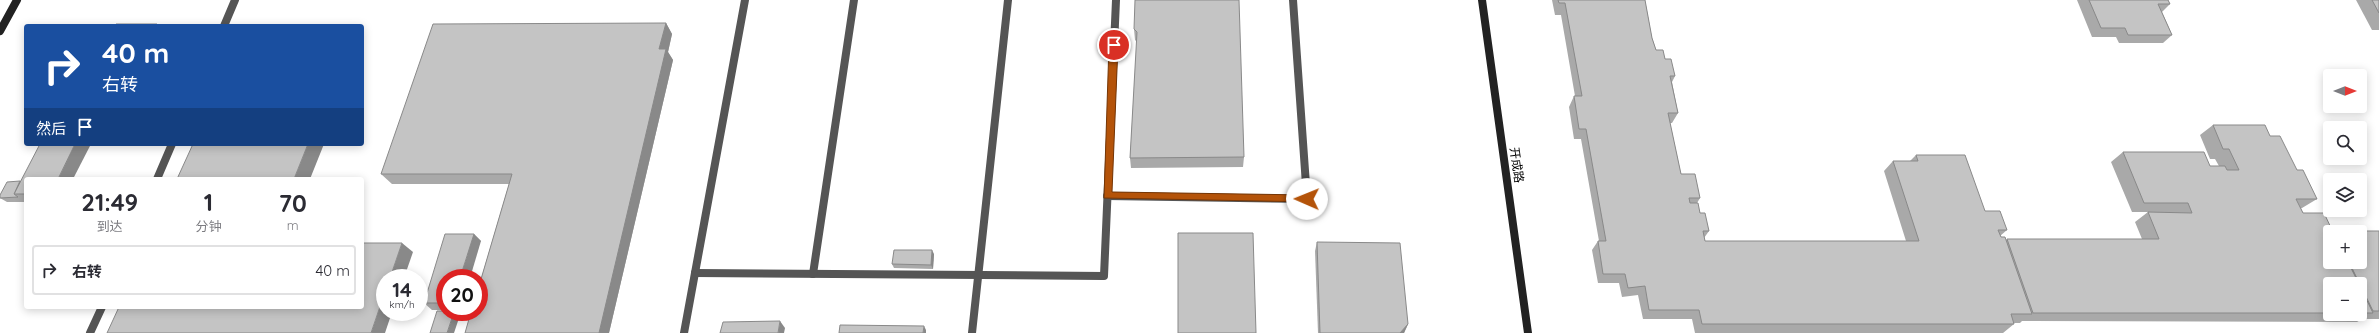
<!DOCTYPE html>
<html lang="zh">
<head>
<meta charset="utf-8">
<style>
	body { margin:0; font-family:Quicksand,"Noto Sans SC",sans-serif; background:#f7f7f7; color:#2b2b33; height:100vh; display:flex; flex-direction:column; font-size:15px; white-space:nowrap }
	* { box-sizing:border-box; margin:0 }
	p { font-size:13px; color:#7c7c81 }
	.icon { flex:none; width:22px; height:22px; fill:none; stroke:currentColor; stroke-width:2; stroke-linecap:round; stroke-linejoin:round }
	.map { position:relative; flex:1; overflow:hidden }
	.details { position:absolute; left:24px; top:177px; width:340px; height:132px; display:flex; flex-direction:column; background:#fff; border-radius:4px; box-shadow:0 2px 10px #0003 }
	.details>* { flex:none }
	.top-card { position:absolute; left:24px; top:24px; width:340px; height:122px; border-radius:4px; box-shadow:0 2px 10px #0003; background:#1a4fa0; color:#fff; overflow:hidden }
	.needle { width:26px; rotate:90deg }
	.controls { position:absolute; left:2323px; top:69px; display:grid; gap:8px }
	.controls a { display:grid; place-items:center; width:44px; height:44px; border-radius:4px; background:#fff; box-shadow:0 2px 10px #0003; font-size:20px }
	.speed { position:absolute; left:376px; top:269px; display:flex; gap:8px; font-size:20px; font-weight:700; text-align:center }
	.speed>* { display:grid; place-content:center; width:52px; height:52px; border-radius:50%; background:#fff; box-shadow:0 2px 10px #0003; line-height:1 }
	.speed small { font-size:10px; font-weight:400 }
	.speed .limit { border:6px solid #d22; background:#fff; color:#111 }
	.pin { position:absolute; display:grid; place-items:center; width:34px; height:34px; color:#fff; margin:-17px; border:2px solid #fff; border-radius:50%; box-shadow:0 1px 4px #0007 }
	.me { position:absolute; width:44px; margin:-22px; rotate:271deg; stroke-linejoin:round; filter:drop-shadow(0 0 3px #0008) }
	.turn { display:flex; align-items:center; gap:14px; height:84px; padding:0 12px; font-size:18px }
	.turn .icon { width:52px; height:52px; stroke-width:2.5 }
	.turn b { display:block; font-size:28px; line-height:34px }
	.then { display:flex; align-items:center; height:38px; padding:0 12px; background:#0003; gap:8px; font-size:15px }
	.eta { display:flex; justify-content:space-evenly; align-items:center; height:68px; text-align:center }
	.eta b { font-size:24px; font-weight:700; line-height:28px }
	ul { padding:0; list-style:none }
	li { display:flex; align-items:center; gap:12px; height:50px; margin:0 8px 6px; padding:0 4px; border:2px solid #e1e1e2; border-radius:4px }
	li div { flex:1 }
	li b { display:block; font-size:15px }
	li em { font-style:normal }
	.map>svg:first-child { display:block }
</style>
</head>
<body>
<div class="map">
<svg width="2379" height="333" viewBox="0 0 2379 333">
	<rect width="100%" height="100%" fill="#fff"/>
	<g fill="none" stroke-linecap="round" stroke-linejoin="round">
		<g stroke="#555" stroke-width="8">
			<path d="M224,26L235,0"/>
			<path d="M157,179L172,144"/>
			<path d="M1107,196L1307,199L1293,0"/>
			<path d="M695,273L1104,276L1116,0"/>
			<path d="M813,274L854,0"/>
			<path d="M90,333L102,307"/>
			<path d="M684,333L745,0"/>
			<path d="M972,333L1008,0"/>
		</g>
		<g stroke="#222" stroke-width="8">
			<path d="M1482,0L1528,333"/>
			<path d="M0,31L17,0"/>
		</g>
	</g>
	<g fill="#a9a9a9" fill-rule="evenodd">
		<path d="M1552,0H1645L1652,38L1656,50L1665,59L1675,76L1672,82L1678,113L1672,123H1670L1681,174L1700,198L1697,203L1700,213L1709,231L1704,238L1705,241H1906L1884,171L1893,161H1910L1916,155L1985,211L2007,230L2000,236L2001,237L2006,240L2007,239H2142L2135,222L2148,212H2174H2132L2111,162L2123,152L2210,166H2219L2215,159H2210L2200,135L2213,125L2270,136L2297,170L2317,199L2302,208H2301L2303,213L2333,232L2334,231H2379V319H2362L2357,322L2022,321L2020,323H2014V324L2003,333H1695L1692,319H1643L1638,295L1622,297L1619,283H1598L1592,250L1598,241H1599L1581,139H1574L1569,107L1574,96H1575L1561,15H1555ZM2330,232H2360V262H2330ZM2330,284H2360V314H2330Z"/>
		<path d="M2077,0H2168L2170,4L2162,12L2172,35L2163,43H2119L2116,37H2092Z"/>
		<path d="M2356,0H2379V30H2372Z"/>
		<path d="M666,23L672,34L668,52L673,60L609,333H465L509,184H392L381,174Z"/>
		<path d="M1134,29L1244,157L1243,167L1131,168L1130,158L1137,42L1135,40Z"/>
		<path d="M26,179V202H7L0,198V195L20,181Z"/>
		<path d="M474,234L481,241L445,278V310H432L424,303Z"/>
		<path d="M1317,242L1408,324L1404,333H1318L1315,251Z"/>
		<path d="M934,254L933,269L894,268L892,264Z"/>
	</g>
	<g fill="#898989">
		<path d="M666,23L672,34L668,52L673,60L609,333H599L659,49Z"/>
		<path d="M75,144H91L73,179H58Z"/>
		<path d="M308,144H324L310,179H294Z"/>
		<path d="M474,234L481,241L470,278H460Z"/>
		<path d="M402,243L413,252L404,278H390Z"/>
		<path d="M932,250L934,254L933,269L931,265Z"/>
		<path d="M385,292V312H392L385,333H371Z"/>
		<path d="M454,312H456L460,315L454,333H447Z"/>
		<path d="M780,321L785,328L784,333H778Z"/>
		<path d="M1408,324L1404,333H1400Z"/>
		<path d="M924,326L926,330V333H923Z"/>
	</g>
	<g fill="#c4c4c4" stroke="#898989">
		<path d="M1135,0H1239L1244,157L1130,158L1137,32L1134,29Z"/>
		<path d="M1558,0H1645L1652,38L1656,50H1663L1665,59H1671L1675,76H1670L1678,113H1668L1681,174H1695L1700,198H1689L1690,203H1698L1700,213H1705L1709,231H1703L1705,241H1919L1893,161H1918L1916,155H1965L1985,211H2000L2007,230H1998L2001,237H2005L2032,314H2011L2014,324H1702L1699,310H1649L1645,286L1628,288L1625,274H1603L1598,241H1606L1586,129H1579L1574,96H1582L1565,3H1559Z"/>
		<path d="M2089,0H2168L2170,4H2158L2172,35H2128L2125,28H2101Z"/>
		<path d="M2372,0H2379V13Z"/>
		<path d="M666,23L659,49H666L599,333H465L471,312H479V286L512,174H381L433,24Z"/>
		<path d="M116,24H157L156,26H115Z"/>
		<path d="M2213,125H2265L2270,136H2280L2297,170H2303L2317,199H2296L2303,213H2324L2333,232H2330V262H2348L2359,284H2330V313H2033L2007,239H2159L2148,212L2192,213L2188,203H2144L2123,152H2204L2210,166H2225L2227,170H2239L2229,149H2223Z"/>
		<path d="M40,144H75L58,179H26V194H14Z"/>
		<path d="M193,144H308L294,179H177Z"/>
		<path d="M20,181L14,194L18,197L0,198V195L7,182Z"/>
		<path d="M2334,231H2379V311H2373L2349,262H2360V232H2335Z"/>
		<path d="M1178,233H1253L1256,333H1178Z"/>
		<path d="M445,234H474L460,278H445V303H424Z"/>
		<path d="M1317,242L1400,243L1408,324L1400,333H1320Z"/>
		<path d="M362,243H402L390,278H385V292L371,333H107L119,307H362Z"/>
		<path d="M894,250H932L931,265L892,264Z"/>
		<path d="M2360,286L2373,313H2360Z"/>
		<path d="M437,311H445V312H454L447,333H430Z"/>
		<path d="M780,321L778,333H720L723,322Z"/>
		<path d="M840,325L924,326L923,333H839Z"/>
	</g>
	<path fill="#b45309" stroke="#753606" d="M1114,42L1118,45L1112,192L1307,195L1311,196V202L1104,198L1109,45Z"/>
	<g text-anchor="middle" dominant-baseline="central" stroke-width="3" stroke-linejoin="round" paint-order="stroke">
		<g font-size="12" fill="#000" stroke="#fff">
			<text transform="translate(1517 165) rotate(82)">开成路</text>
		</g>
	</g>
</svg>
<div class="controls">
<a><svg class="needle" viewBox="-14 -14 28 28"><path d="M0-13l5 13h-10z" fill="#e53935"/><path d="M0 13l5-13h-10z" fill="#7c7c81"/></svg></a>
<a><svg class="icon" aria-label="search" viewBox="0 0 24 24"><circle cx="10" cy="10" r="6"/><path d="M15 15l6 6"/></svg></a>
<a><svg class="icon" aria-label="layers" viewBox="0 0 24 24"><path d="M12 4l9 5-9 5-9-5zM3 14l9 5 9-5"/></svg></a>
<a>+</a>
<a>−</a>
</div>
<div class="speed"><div>14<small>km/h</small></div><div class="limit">20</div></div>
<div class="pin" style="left:1114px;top:45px;background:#d93025"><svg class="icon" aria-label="arrive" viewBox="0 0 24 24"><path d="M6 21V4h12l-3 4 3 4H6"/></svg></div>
<svg class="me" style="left:1307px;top:199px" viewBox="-20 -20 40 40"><circle r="19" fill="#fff"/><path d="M0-13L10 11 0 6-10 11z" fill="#b45309"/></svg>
<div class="top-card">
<div class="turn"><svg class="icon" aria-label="right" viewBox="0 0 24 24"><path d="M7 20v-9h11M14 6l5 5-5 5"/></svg><div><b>40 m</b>右转</div></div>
<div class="then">然后<svg class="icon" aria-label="arrive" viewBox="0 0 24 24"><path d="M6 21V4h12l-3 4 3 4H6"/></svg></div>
</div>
<section class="details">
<div class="eta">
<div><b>21:49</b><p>到达</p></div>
<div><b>1</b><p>分钟</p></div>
<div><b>70</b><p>m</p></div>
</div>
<ul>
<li><svg class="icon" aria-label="right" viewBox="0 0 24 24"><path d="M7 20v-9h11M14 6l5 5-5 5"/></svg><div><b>右转</b></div><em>40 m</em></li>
</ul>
</section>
</div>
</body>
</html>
